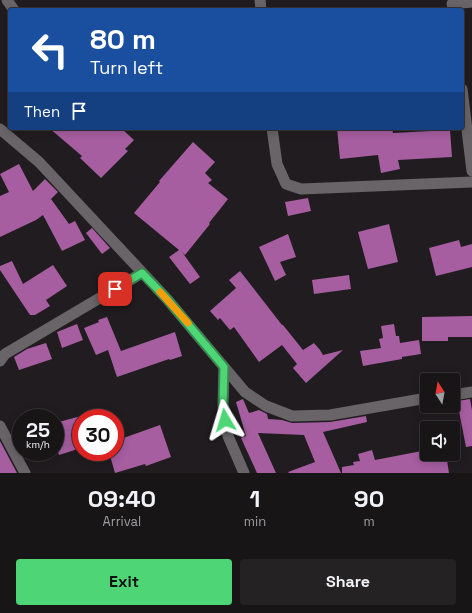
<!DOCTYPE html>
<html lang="en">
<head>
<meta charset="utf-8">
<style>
	body { margin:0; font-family:"Space Grotesk",sans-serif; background:#252224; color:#f1f3f6; height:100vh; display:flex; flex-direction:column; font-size:15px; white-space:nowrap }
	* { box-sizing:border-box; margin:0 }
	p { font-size:13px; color:#9f9fa1 }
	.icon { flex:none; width:22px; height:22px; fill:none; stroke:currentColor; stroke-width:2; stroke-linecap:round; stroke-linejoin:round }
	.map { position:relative; height:473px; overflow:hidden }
	.sheet { display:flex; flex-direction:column; background:#181517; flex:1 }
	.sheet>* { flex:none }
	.top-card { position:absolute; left:8px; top:8px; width:456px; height:122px; border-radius:4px; box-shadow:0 2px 10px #0003,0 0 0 1px #363436; background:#1a4fa0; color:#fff; overflow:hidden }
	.needle { width:26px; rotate:349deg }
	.fabs { position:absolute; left:420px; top:373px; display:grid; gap:8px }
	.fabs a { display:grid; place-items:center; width:40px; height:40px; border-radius:4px; background:#181517; box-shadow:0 2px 10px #0003,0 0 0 1px #363436; font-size:20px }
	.speed { position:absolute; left:12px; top:409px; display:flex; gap:8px; font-size:20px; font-weight:700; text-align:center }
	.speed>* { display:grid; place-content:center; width:52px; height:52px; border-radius:50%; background:#181517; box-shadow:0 2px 10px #0003,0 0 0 1px #363436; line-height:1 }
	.speed small { font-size:10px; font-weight:400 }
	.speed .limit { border:6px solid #d22; background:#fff; color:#111 }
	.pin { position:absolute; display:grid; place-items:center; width:34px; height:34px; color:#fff; margin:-17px; border-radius:8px; box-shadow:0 2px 6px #0006 }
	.me { position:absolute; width:44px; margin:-22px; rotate:353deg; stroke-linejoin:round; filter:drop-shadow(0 0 3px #0008) }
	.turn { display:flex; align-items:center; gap:14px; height:84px; padding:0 16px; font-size:18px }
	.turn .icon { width:52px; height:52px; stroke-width:2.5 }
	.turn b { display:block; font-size:28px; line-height:34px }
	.then { display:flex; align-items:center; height:38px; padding:0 16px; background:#0003; gap:8px; font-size:15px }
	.eta { display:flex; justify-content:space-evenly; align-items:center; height:68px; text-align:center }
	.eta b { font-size:24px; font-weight:600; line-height:28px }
	.button { display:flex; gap:8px; margin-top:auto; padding:8px 16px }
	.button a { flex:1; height:46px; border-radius:4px; background:#4ed676; color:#111; font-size:16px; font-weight:600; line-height:46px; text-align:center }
	.button a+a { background:#252224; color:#f1f3f6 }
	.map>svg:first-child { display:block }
</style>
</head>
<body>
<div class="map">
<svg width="472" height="473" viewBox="0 0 472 473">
	<rect width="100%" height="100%" fill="#201c1f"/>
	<g fill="#a65ea1">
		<path d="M49,128H121L134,140L125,149L128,151L101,178L80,158L82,156Z"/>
		<path d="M337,128H392L393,133L450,130L452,157L398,160L400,169L381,173L378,155L340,159Z"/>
		<path d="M193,142L215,162L205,173L212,180L208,183L228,199L209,223L210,224L185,255L182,252L200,277L190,284L169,257L179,250L134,213L160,182L159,181Z"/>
		<path d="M19,164L33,191L45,179L58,192L51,199L69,224L75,221L85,240L62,251L43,215L36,220L0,237V196L9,192L0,174Z"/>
		<path d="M308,198L311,211L288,216L285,202Z"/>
		<path d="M389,224L398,262L368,269L358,232Z"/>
		<path d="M92,228L110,248L102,254L86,233Z"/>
		<path d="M288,234L296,257L280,262L286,275L275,281L259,247Z"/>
		<path d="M459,240L461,247L472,244V267L436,276L429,248Z"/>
		<path d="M12,261L23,284L53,265L67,286L46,300L50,306L35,315H30L0,270V266Z"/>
		<path d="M240,271L282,325H283L303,350L314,343L320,350L323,355L343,350L306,383L293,368L297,364L282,345L259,362L234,327L230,330L220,318L218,320L210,311L236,288L229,280Z"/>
		<path d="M349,275L351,289L314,294L312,280Z"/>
		<path d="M472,316V337H448V341H422V317Z"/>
		<path d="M107,317L121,351L175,332L182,356L170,360L169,359L117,377L108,350L96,355L84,328L99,322L98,320Z"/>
		<path d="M77,324L83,340L62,348L57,332Z"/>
		<path d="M394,324L396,336H399L400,343L419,340L421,354L402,357V359L363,366L360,351L381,348L379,339L383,338L381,326Z"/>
		<path d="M46,343L52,359L19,370L14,357L27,349Z"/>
		<path d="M243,399L249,413L259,410L267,414L268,419L282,420L292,423L330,422L366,416L367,422L323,432L341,473H289L288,472L315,462L304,435L258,433L276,473H257L241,438L246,436L236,402Z"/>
		<path d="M470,399L472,410V446L466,447L457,401Z"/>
		<path d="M81,416V448L59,455L55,441V423Z"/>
		<path d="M160,425L171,457L146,466L145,464L115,473L109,452H115V441Z"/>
		<path d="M0,441L17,473H0Z"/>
		<path d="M372,450L375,460L427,450V454H446L449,473H342V467L354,465L353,462L360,461L358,454Z"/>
	</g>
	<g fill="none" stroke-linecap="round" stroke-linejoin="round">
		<g stroke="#686467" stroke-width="11">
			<path d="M7,0L14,10"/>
			<path d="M260,0L261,10"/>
			<path d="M452,4L472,2"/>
			<path d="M462,89L472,171"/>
			<path d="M272,128L277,164L286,184L301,189L472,182"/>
			<path d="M0,129L39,162L167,299L245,392L266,406L292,416L330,415L427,398"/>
			<path d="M0,361L5,354L142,273"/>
			<path d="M224,367L223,405L228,436L244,473"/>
			<path d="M453,395L472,392"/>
			<path d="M0,426L25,473"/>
		</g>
	</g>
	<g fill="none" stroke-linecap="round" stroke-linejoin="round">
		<g stroke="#338b4d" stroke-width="10">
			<path id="route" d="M115,289L142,273L167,299L224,367L223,404L225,420"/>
		</g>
		<use href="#route" stroke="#4ed676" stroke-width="7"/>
		<path stroke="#f59e0b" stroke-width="7" d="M160,292L188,323"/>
	</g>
</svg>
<div class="fabs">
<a><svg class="needle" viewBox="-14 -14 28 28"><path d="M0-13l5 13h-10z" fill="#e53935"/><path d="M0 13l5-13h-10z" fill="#9f9fa1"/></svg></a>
<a><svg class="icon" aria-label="sound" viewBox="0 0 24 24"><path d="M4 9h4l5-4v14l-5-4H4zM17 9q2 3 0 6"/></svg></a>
</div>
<div class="speed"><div>25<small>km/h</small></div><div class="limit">30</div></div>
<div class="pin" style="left:115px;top:289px;background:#d93025"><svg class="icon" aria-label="arrive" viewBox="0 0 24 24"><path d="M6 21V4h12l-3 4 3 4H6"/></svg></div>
<svg class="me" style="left:225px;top:420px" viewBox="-20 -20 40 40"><path d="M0-17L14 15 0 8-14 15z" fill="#4ed676" stroke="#fff" stroke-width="4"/></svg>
<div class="top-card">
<div class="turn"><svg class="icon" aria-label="left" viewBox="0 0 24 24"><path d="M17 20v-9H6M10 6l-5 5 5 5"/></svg><div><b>80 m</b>Turn left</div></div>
<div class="then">Then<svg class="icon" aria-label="arrive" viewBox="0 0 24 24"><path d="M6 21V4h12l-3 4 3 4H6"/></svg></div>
</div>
</div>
<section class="sheet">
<div class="eta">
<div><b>09:40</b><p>Arrival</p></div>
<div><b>1</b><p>min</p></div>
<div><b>90</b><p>m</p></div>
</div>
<div class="button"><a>Exit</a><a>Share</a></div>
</section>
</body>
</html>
